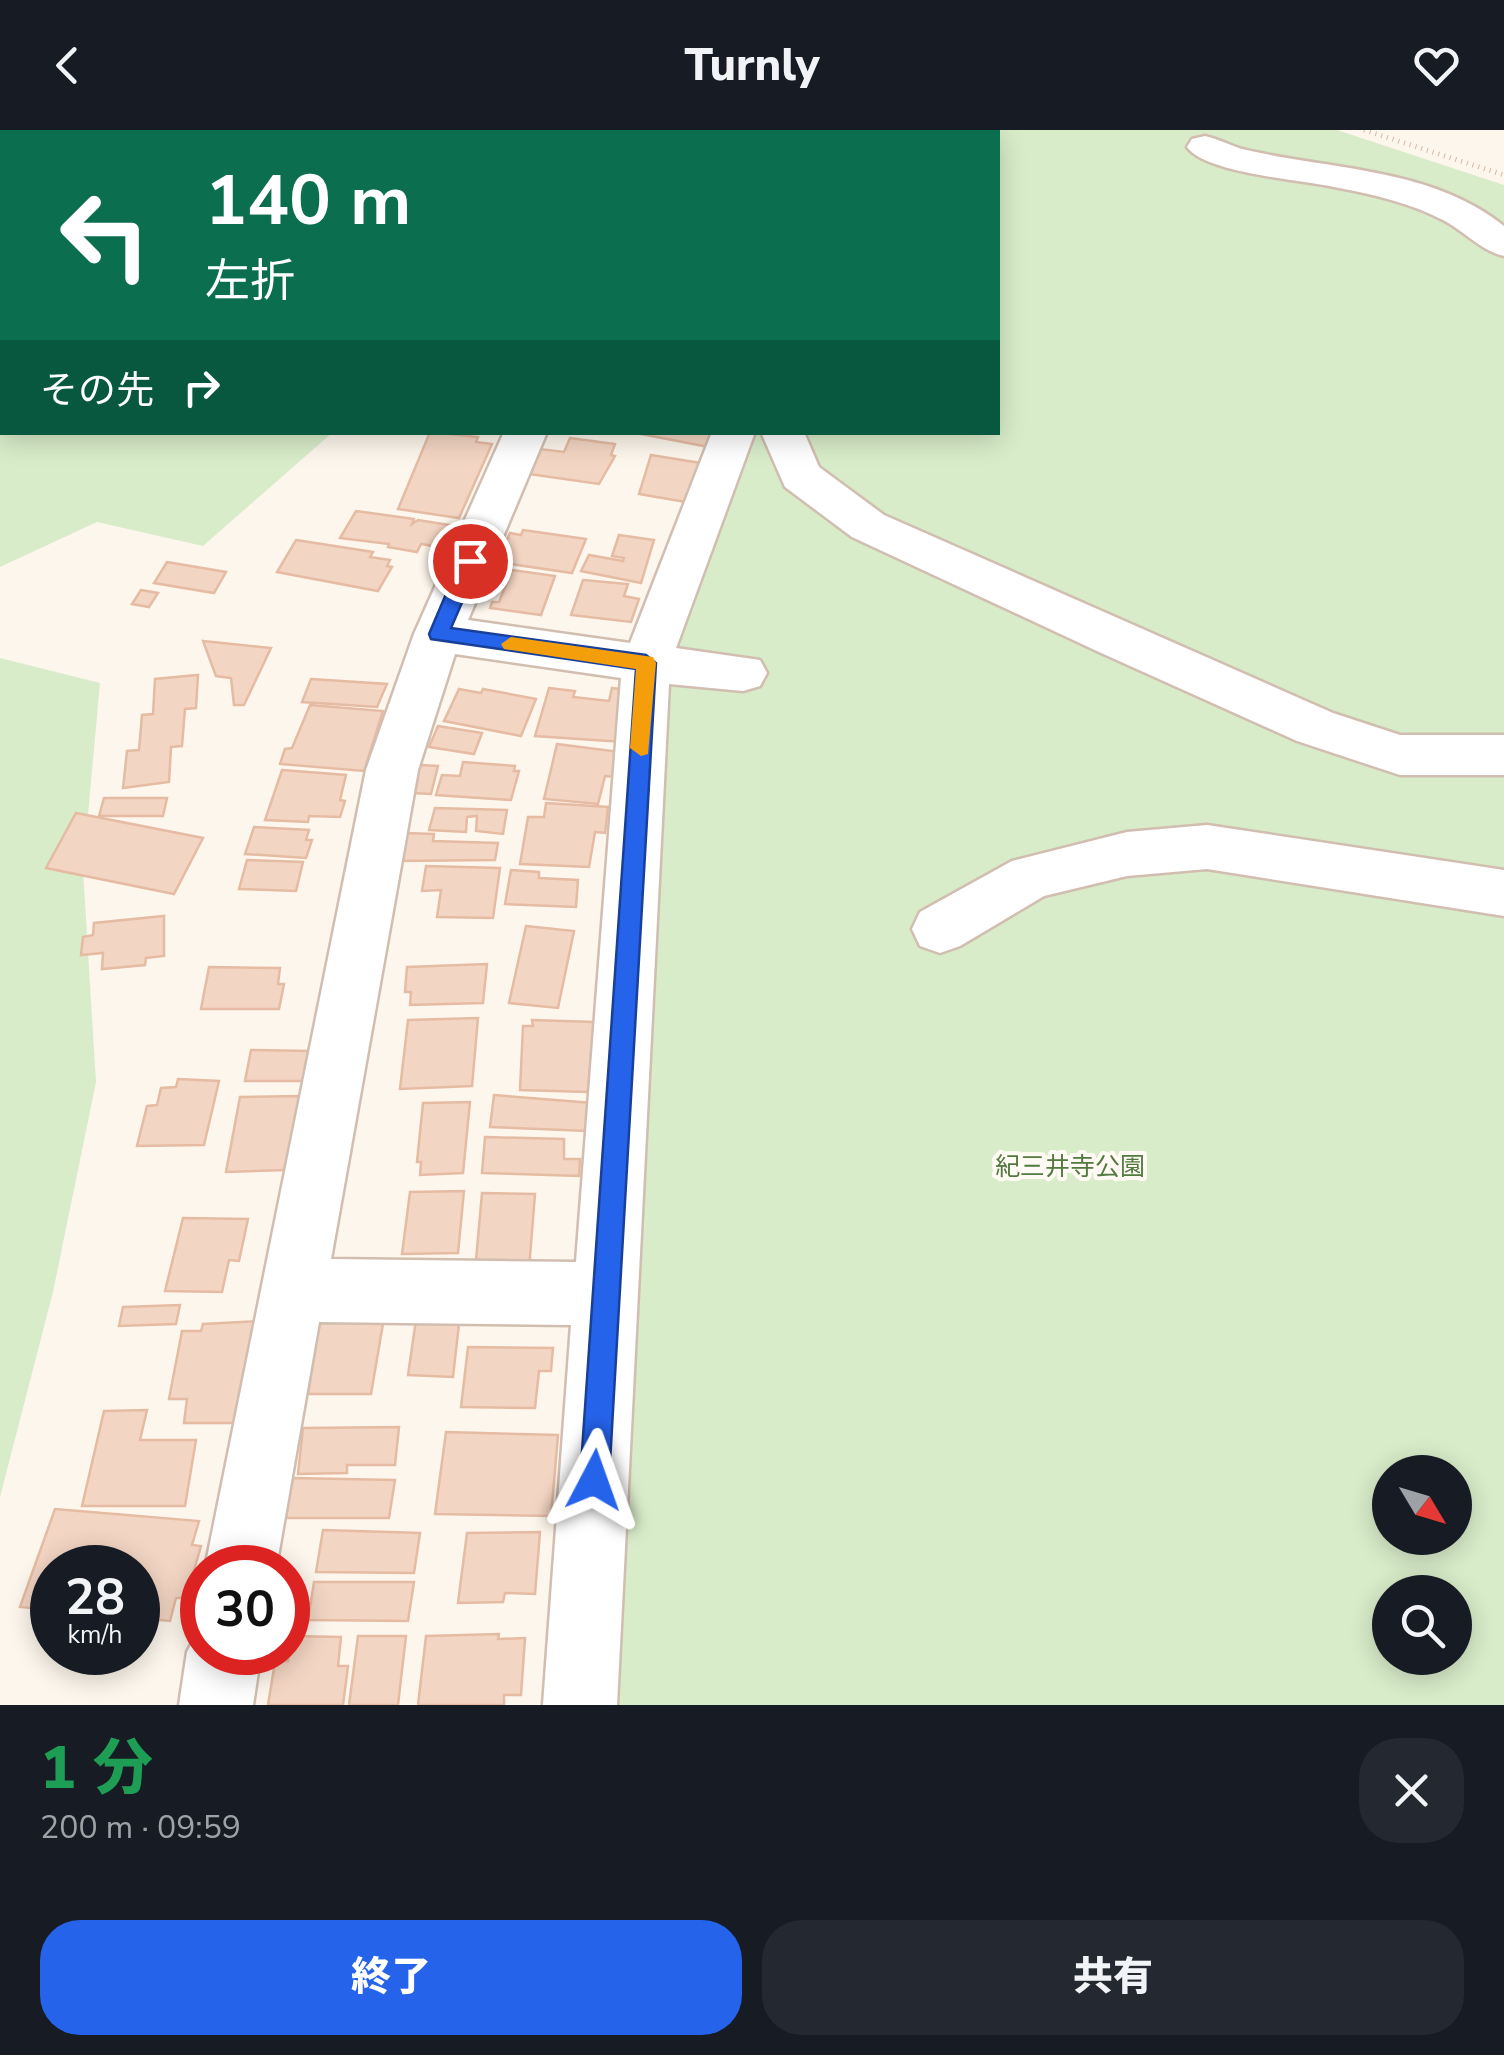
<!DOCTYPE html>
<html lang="ja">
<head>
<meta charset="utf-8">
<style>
	body { margin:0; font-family:"Nunito Sans","Noto Sans JP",sans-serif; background:#242831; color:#f1f3f6; height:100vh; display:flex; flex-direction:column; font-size:38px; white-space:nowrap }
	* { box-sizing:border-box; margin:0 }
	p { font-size:32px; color:#9ea1a6 }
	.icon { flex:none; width:55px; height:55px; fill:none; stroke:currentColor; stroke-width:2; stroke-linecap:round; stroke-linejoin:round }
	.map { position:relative; height:1575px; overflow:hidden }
	.side { display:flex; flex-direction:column; background:#171b24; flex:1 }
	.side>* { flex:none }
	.top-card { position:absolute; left:0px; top:0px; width:1000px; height:305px; box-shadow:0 5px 25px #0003; background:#0b6e4f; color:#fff; overflow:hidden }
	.needle { width:65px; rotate:128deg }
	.fabs { position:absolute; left:1372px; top:1325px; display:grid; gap:20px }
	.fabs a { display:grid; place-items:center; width:100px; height:100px; border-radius:50%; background:#171b24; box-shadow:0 5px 25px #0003; font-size:50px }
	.speed { position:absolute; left:30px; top:1415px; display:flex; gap:20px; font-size:50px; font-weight:700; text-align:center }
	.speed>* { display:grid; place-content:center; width:130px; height:130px; border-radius:50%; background:#171b24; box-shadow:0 5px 25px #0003; line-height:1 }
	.speed small { font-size:25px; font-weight:400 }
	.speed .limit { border:15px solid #d22; background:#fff; color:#111 }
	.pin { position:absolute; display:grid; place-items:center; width:85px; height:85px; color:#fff; margin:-42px; border:5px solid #fff; border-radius:50%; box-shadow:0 2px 10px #0007 }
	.me { position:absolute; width:110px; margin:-55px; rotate:4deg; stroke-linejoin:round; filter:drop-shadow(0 0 8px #0008) }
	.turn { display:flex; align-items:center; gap:35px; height:210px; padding:0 40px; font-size:45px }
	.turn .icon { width:130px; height:130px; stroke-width:2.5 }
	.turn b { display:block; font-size:70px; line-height:85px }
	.then { display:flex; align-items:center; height:95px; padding:0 40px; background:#0003; gap:20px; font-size:38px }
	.round { display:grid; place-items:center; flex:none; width:105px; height:105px; border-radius:40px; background:#242831 }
	.summary { display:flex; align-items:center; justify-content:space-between; height:170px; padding:0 40px }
	h1 { font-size:60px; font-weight:800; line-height:75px; color:#1e9e55 }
	.action { display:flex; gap:20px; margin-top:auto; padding:20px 40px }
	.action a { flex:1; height:115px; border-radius:40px; background:#2563eb; color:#fff; font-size:40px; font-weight:800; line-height:115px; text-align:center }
	.action a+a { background:#242831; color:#f1f3f6 }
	header { display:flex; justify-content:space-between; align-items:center; height:130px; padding:0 40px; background:#171b24; font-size:45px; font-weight:800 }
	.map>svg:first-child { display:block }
</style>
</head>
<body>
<header><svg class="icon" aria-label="back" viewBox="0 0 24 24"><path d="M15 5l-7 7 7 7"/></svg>Turnly<svg class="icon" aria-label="heart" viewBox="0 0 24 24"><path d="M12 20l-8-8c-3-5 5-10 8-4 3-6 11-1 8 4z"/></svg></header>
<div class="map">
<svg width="1504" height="1575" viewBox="0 0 1504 1575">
	<rect width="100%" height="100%" fill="#fdf6ec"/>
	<g fill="#d8ecc9" fill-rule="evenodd">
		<path d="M0,0H190L2,2V302L332,303L203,416L97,392L0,437Z"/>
		<path d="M865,0H1337L1504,55V1575H604L659,578L673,506L750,303L998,302V2ZM1390,1342H1455V1408H1390ZM1390,1462H1455V1528H1390Z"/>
		<path d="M0,528L100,553L83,740L96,952L53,1162L0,1367Z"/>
	</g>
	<g fill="#f3d5c3" stroke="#e6bba3" stroke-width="2.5">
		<path d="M430,302L478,307L476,312L492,314L459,388L398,379Z"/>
		<path d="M721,302L714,318L636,303Z"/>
		<path d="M570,308L615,314L611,325L615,326L599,354L529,344L540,319L564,322Z"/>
		<path d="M651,325L701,333L686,372L639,364Z"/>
		<path d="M356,381L414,389L412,394L418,390L449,395L438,417L421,414L417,422L388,417L389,414L340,408Z"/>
		<path d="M523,400L586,409L572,443L497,432L510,403L521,405Z"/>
		<path d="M619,405L654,410L641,453L581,441L589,425L623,431L624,428L612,426Z"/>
		<path d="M296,410L373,422L370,427L390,430L387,436L392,437L378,461L277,442Z"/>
		<path d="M167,432L226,442L214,463L154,453Z"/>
		<path d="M512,440L555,446L541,485L490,478L492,472H499Z"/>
		<path d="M583,450L628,454L624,466L639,469L631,492L571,485Z"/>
		<path d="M141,460L158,463L149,477L132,474Z"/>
		<path d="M203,511L271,518L244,575H234L231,548L216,546Z"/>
		<path d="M198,545L196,578L185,579L182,616L171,617L169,652L123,658L127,621L139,620L142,585L153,584L155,549Z"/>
		<path d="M311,549L387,554L377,577L302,572Z"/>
		<path d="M549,558L575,561L573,567L609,571L612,558L628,560L623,612L535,606Z"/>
		<path d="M459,559L481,563L483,559L536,569L521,606L444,591Z"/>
		<path d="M310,575L383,581L364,641L280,634L285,619L292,618Z"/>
		<path d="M438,596L482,603L474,624L429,617Z"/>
		<path d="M557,614L620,622L615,647L605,646L598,674L544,669Z"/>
		<path d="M463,632L515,636L514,641H519L511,670L436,665L442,645L460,646Z"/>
		<path d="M420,635L438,636L431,664L412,663Z"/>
		<path d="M282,640L346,645L340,670L345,671L340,687L309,686L308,692L265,690Z"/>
		<path d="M104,668H167L163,686H99Z"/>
		<path d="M546,673L608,677L605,703L595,702L589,737L520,734L528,687H544Z"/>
		<path d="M435,678L507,680L503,704L476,701L477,686L467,687L466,702L429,700Z"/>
		<path d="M76,683L203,708L174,764L46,738Z"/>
		<path d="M254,697L309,700L306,710H312L306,728L245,724Z"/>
		<path d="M404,703L434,704L433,711L498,713L495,730L399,731Z"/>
		<path d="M247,730L303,732L296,761L239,759Z"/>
		<path d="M426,736L500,738L493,788L437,787L441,760L422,761Z"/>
		<path d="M511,740L539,742V748L578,750L576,777L505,774Z"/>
		<path d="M164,786V826L146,828L145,835L102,839L103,823L81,825L83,807L93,805L94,793Z"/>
		<path d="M526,796L574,801L558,878L509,873Z"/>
		<path d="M487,834L483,873L410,875L411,862H405L407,837Z"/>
		<path d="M209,837L280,838L278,854H284L279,879H201Z"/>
		<path d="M478,888L472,956L400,959L408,890Z"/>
		<path d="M532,890L594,892L588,962L520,960L523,896H533Z"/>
		<path d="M251,920L310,921L303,951H245Z"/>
		<path d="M178,949L219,951L204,1015L137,1016L147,976L157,975L161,958L176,957Z"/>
		<path d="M494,965L592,973L587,1001L490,997Z"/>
		<path d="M299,966L287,1040L226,1042L240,967Z"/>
		<path d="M470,972L463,1043L420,1045L421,1032H417L423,973Z"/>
		<path d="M485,1007L564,1009V1029H580L579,1046L482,1043Z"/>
		<path d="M464,1061L458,1123L402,1124L410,1062Z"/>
		<path d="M482,1063L535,1064L529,1139L475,1141Z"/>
		<path d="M183,1088L248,1089L239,1131L229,1130L222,1162L165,1161Z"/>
		<path d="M180,1175L176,1194L119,1196L123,1177Z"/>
		<path d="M321,1181L385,1182L371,1264H308Z"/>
		<path d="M417,1183L460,1185L453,1247L408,1245Z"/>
		<path d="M259,1191L241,1293H184L187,1269H169L182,1201H201L203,1194Z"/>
		<path d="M468,1217L553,1218L551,1241H539L535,1278L461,1277Z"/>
		<path d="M147,1280L140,1310H196L185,1376H82L104,1281Z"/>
		<path d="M399,1297L395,1335H347V1343L298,1344L303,1298Z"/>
		<path d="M446,1302L558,1305L551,1386L435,1384Z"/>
		<path d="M292,1348L395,1350L389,1388H286Z"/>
		<path d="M55,1379L199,1391L192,1415L201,1416L186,1468H176L170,1491L138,1488V1438H52V1480L20,1477Z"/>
		<path d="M323,1400L420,1403L414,1443L316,1442Z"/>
		<path d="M540,1402L535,1464L505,1463L503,1472L458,1473L467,1403Z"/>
		<path d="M314,1452H414L408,1491L308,1490Z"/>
		<path d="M499,1504L498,1509L525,1508L521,1565H504V1575H418L426,1506Z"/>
		<path d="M292,1506L341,1507L338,1536H348L343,1575H268L275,1532L288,1531Z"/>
		<path d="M358,1506H406L398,1575H349Z"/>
	</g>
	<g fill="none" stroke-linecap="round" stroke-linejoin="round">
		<g stroke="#d1beb0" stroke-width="5">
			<g id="minor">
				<path d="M1205,6C1218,9 1230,15 1242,19C1329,40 1431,37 1504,96V126C1482,121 1465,102 1445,91C1411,73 1372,64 1334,57C1301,50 1205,43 1187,17L1192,9Z"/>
				<path d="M504,302H547L468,490L630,513L712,302H755L676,518L760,530L767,543L760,556L743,561L669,554L617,1575H543L571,1195L319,1192L276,1438H205L366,640L414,504ZM455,524L621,548L576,1132L331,1129L418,640Z"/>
				<path d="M761,302H804L819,337L884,385L1333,583L1400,605H1504V645H1400L1297,611L1099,522L852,407L785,357Z"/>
				<path d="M1207,695L1504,740V786L1207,739L1127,746L1044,766L960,816L940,823L920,816L912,799L920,782L1012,731L1127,702Z"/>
				<path d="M202,1494V1522H261L253,1575H179L187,1522Z"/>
			</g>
		</g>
		<path stroke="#d9b8a5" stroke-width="5" stroke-dasharray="1 5" stroke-linecap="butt" d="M1364,0L1504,45"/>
		<use href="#minor" fill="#fff" fill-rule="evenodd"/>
	</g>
	<path fill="#2563eb" stroke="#184099" stroke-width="2.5" d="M470,424L480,431L451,498L646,525L656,533L609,1350L604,1361L594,1365L584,1361L580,1350L636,539L431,509L429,504L460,431Z"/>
	<path fill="#f59e0b" d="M511,507L653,527L656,533L648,624L641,626L630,618L636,539L504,519L501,514Z"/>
	<g text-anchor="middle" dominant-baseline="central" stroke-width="8" stroke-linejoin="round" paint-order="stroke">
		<g font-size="25" fill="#537a41" stroke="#fffaf3">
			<text x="1070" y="1037">紀三井寺公園</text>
		</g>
	</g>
</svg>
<div class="fabs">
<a><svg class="needle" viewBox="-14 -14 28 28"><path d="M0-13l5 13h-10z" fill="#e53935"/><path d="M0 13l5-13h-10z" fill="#9ea1a6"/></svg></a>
<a><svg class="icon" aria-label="search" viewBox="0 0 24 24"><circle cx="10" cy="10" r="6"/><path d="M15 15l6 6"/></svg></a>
</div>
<div class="speed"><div>28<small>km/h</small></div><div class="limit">30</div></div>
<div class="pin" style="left:470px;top:431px;background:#d93025"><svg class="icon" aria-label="arrive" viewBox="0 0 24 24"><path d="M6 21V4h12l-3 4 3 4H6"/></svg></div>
<svg class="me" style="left:594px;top:1350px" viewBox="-20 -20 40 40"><path d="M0-17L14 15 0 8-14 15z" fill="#2563eb" stroke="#fff" stroke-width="4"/></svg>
<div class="top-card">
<div class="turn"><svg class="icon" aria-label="left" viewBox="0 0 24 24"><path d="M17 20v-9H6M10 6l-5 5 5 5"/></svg><div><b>140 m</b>左折</div></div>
<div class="then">その先<svg class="icon" aria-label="right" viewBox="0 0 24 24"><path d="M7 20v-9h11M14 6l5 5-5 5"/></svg></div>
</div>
</div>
<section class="side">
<div class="summary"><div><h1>1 分</h1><p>200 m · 09:59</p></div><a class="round"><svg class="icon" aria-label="close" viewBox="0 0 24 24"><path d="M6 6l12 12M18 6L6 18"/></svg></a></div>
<div class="action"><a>終了</a><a>共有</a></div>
</section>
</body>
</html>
